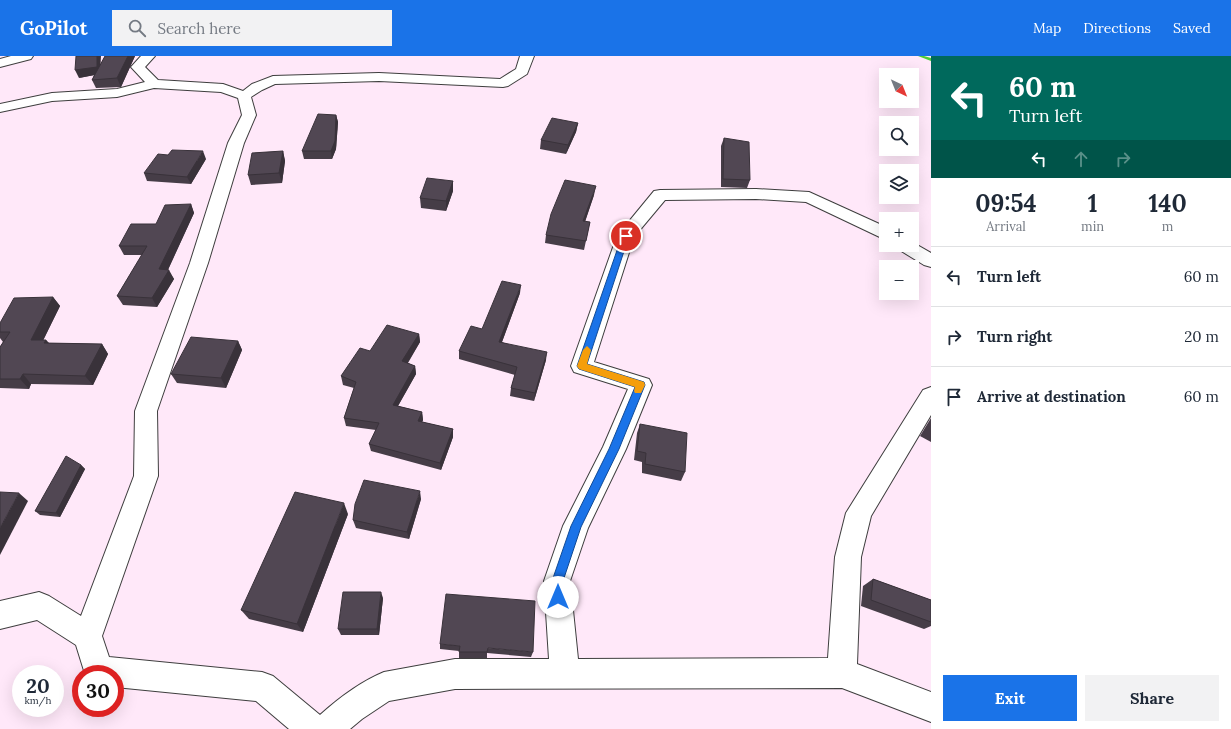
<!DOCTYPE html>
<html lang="en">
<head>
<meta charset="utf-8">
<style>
	body { margin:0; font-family:Lora,serif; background:#f2f2f3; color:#1f2937; height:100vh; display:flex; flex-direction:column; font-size:15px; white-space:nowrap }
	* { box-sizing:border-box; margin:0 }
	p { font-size:13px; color:#747a83 }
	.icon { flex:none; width:22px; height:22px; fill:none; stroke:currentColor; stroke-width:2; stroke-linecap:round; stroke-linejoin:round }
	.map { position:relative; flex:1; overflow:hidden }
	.panel { display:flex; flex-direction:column; background:#fff; width:300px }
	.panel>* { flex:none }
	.top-card { background:#00695c; color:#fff; overflow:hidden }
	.needle { width:26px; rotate:137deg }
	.buttons { position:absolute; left:879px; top:12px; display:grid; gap:8px }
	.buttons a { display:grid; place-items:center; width:40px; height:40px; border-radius:0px; background:#fff; box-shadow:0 4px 16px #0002; font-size:20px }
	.speed { position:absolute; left:12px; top:609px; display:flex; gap:8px; font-size:20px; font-weight:700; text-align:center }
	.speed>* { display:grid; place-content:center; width:52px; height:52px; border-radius:50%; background:#fff; box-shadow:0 4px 16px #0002; line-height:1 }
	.speed small { font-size:10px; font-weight:400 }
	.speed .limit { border:6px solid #d22; background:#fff; color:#111 }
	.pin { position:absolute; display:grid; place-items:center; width:34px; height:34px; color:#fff; margin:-17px; border:2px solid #fff; border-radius:50%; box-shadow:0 1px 4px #0007 }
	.me { position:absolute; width:44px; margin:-22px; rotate:0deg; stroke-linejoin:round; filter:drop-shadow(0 0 3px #0008) }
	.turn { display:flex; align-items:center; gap:14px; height:84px; padding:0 12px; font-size:18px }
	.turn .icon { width:52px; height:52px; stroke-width:2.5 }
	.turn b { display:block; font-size:28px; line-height:34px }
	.lanes { display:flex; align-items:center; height:38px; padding:0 12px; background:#0003; justify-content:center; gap:20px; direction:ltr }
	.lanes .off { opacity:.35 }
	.eta { display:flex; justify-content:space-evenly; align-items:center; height:68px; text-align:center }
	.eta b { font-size:24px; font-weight:700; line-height:28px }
	.button { display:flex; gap:8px; margin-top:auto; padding:8px 12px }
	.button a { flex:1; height:46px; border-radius:0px; background:#1a73e8; color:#fff; font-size:16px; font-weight:700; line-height:46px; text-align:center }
	.button a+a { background:#f2f2f3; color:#1f2937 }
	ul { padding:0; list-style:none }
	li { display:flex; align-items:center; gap:12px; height:60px; padding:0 12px; border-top:1px solid #e0e1e3 }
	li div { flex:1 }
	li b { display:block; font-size:15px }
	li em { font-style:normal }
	header { display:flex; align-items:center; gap:24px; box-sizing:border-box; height:56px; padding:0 20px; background:#1a73e8; color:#fff }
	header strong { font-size:19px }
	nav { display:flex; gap:22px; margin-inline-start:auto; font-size:14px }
	.search { width:280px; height:36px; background:#f2f2f3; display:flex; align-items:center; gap:10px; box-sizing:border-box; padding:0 14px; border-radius:0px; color:#747a83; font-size:15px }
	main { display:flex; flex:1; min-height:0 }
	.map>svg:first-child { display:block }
</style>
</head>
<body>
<header>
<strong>GoPilot</strong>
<div class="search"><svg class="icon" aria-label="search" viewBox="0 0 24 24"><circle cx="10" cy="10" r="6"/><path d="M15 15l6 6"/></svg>Search here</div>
<nav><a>Map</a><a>Directions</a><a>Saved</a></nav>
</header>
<main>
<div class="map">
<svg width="931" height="673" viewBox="0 0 931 673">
	<rect width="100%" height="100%" fill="#ffe8f9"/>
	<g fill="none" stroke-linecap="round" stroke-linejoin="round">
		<path fill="#4bcd34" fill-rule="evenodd" d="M918,0H924L931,2V5Z"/>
		<g stroke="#3e3e3e" stroke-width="2">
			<g id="street">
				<path d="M11,0H33L31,3L0,11V3Z"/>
				<path d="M141,0H155L145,11L158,24L223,28L243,35L252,28L273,20L379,17L500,23L516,13L520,0H534L527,18L508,30L503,31L379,25L275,28L262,34L251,41L256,59L244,87L208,207L157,355L158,420L102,580L109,601L262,616L273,620L320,659C339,642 360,626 384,616L455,603H549L544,525L563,470L603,391L628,333L574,316L571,310L617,180L654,135L660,134L756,133L809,136L886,171V184L806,146L756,143L665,144L634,181L594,306L649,323L652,329L626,393L588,472L570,525L578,603L828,602L835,501L846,457L923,334L931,331V359L871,460L861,501L857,608L931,636V666L842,632L455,633L389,645L362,663L350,673H289L256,645L115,631V618H85L76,589L37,564L0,573V545L39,536L49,540L81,560L134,420L135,355L190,207L228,87L242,59L238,42L221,36L154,32L117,41L52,45L0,56V48L52,37L117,33L145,26L131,11Z"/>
				<path d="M912,186L931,197V211L924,209L898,193L895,189H912Z"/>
			</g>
		</g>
		<use href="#street" fill="#fff" fill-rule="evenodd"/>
	</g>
	<g fill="#463d47">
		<path d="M105,0H135L121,31L96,32L92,24L94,19L79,22L101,8Z"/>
		<path d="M336,59L338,66L336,93L332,103H304L302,95Z"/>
		<path d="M578,67L576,76L566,98L540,93L541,84Z"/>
		<path d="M724,82L750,124L747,132L721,131V90Z"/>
		<path d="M283,95L285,105L282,127L251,129L248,119Z"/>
		<path d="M206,103L191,128L147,125L144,117Z"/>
		<path d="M453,125V135L446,155L421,152L420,142Z"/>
		<path d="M594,139L585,166H590L584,194L545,187L546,179Z"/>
		<path d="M191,148L194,157L168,214L174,223L157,251L123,249L117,240L142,199H124L119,190Z"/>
		<path d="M520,237L502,286L546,304L534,345L510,340L511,332L515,319L459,303V295Z"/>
		<path d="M53,241L60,250L43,284H46L49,287L102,288L108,298L93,329L31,328L29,333L0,332V291L3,286L0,282V276Z"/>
		<path d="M419,278L420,286L408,307L415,310L416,318L398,350L422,356L423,364L422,366L453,373V381L441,414L371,395L369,388L376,374L346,370L344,362L354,332L343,329L341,320L370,295Z"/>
		<path d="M238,285L242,294L226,332L177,327L171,318Z"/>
		<path d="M931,362V386L920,380Z"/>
		<path d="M640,368L685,416L681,425L642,417V406L634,404L637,377Z"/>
		<path d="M81,409L85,413L60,461L40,459L35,455Z"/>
		<path d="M421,443L409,483L356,472L353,464Z"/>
		<path d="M348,458L303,576L249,563L241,554Z"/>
		<path d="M873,523L931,544V570L924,573L861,550L863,530Z"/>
		<path d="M383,542L379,579H341L338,573Z"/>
		<path d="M440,588L533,596L531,601L487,597V602H459V595L440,593Z"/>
	</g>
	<g fill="#39323a">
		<path d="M97,0H101L100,18L79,22L75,14Z"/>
		<path d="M128,0H135L121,31L117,22Z"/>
		<path d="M336,59L338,66L336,93L332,103L331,95Z"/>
		<path d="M578,67L576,76L566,98L568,89Z"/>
		<path d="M203,95L206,103L191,128L187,121Z"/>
		<path d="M283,95L285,105L282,127L279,117Z"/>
		<path d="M453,125V135L446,155V145Z"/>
		<path d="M596,130L594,139L582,174L583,165Z"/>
		<path d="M191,148L194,157L164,222L159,213Z"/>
		<path d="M169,214L174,223L157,251L152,242Z"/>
		<path d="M521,229L520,237L499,294V286Z"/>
		<path d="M53,241L60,250L39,293L31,284Z"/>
		<path d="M419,278L420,286L403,314L402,305Z"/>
		<path d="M46,284L54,293L44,287Z"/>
		<path d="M238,285L242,294L226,332L221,322Z"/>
		<path d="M102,288L108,298L93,329L85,320Z"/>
		<path d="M547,296L546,304L534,345L535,337Z"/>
		<path d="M415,310L416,318L394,357L393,349Z"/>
		<path d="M23,318L31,328L29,333L20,323Z"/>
		<path d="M422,356L423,364L419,373L418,365Z"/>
		<path d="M453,373V381L441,414L440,407Z"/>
		<path d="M81,409L85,413L60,461L56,457Z"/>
		<path d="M420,435L421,443L409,483L407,476Z"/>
		<path d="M19,437L28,445L0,499V472Z"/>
		<path d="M344,447L348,458L303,576L297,568Z"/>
		<path d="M381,536L383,542L379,579L377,573Z"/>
	</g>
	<g fill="#514753" stroke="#39323a">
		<path d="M76,0H97V11L75,14Z"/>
		<path d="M105,0H128L117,22L92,24Z"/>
		<path d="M318,58L336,59L335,85L331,95H302Z"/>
		<path d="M552,62L578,67L568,89L541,84Z"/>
		<path d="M724,82L749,86L750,124L723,123Z"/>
		<path d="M172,94L203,95L187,121L144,117L158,98L168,99Z"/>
		<path d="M283,95L279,117L248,119L252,97Z"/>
		<path d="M427,122L453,125L446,145L420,142Z"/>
		<path d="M565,124L596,130L583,165L590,166L586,185L546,179L551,158Z"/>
		<path d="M191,148L159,213L169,214L152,242L117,240L147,190H119L131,168H156L165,149Z"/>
		<path d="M502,225L521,229L499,286L547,296L535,337L511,332L517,311L459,295L471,270L482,273Z"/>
		<path d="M53,241L31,284H46L44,287L102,288L85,320L23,318L20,323H0V291L10,276H0V267L14,242Z"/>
		<path d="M387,269L419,278L402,305L415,310L393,349L422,356L418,365L453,373L440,407L369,388L379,367L344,362L356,326L341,320L360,292L370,295Z"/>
		<path d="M191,281L238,285L221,322L171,318Z"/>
		<path d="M640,368L687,377L685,416L645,408L646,397L637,395Z"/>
		<path d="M66,400L81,409L56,457L35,455Z"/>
		<path d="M364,424L420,435L407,476L353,464L355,448Z"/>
		<path d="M0,436L19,437L0,472Z"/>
		<path d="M295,436L344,447L297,568L241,554Z"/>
		<path d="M873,523L931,544V566L871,544Z"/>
		<path d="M343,536H381L377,573H338Z"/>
		<path d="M446,538L535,545L533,596L488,592L487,596H459L460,590L440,588Z"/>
	</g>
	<path fill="#1a73e8" stroke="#114b97" d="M626,177L629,180L587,308L644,326L645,329L619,393L581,471L563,525L564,541L562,545L558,546L554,545L552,525L571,470L609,393L635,331L579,313L577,310L622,180Z"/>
	<path fill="#f59e0b" d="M587,290L591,294L587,308L644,326L645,329L641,337H635L634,335L635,331L579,313L577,310L583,294Z"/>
</svg>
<div class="buttons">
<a><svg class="needle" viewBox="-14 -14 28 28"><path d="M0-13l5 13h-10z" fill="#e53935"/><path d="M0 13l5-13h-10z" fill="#747a83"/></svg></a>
<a><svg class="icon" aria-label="search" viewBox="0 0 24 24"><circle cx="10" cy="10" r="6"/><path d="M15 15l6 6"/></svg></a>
<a><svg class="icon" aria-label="layers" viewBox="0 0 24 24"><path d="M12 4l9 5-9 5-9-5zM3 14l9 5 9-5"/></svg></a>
<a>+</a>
<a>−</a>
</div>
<div class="speed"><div>20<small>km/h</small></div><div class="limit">30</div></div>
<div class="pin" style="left:626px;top:180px;background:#d93025"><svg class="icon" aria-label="arrive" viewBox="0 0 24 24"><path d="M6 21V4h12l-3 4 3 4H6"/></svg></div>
<svg class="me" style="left:558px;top:541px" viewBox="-20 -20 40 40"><circle r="19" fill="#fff"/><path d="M0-13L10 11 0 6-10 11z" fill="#1a73e8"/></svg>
</div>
<section class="panel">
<div class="top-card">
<div class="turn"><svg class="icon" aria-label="left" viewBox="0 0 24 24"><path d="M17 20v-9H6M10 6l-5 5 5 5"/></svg><div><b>60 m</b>Turn left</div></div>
<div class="lanes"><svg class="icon" aria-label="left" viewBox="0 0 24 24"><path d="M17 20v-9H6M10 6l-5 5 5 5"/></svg><svg class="icon off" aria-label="ahead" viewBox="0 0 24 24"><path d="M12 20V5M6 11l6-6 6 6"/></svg><svg class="icon off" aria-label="right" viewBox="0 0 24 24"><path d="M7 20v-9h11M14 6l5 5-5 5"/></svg></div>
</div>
<div class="eta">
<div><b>09:54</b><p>Arrival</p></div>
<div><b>1</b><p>min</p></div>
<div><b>140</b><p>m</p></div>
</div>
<ul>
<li><svg class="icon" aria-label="left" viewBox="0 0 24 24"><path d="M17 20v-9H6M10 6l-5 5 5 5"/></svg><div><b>Turn left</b></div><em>60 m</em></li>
<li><svg class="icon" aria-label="right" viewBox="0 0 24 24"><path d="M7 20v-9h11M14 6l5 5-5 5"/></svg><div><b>Turn right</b></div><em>20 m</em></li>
<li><svg class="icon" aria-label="arrive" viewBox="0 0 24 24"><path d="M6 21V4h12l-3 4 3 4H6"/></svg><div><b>Arrive at destination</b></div><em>60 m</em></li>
</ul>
<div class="button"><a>Exit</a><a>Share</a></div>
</section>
</main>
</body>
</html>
